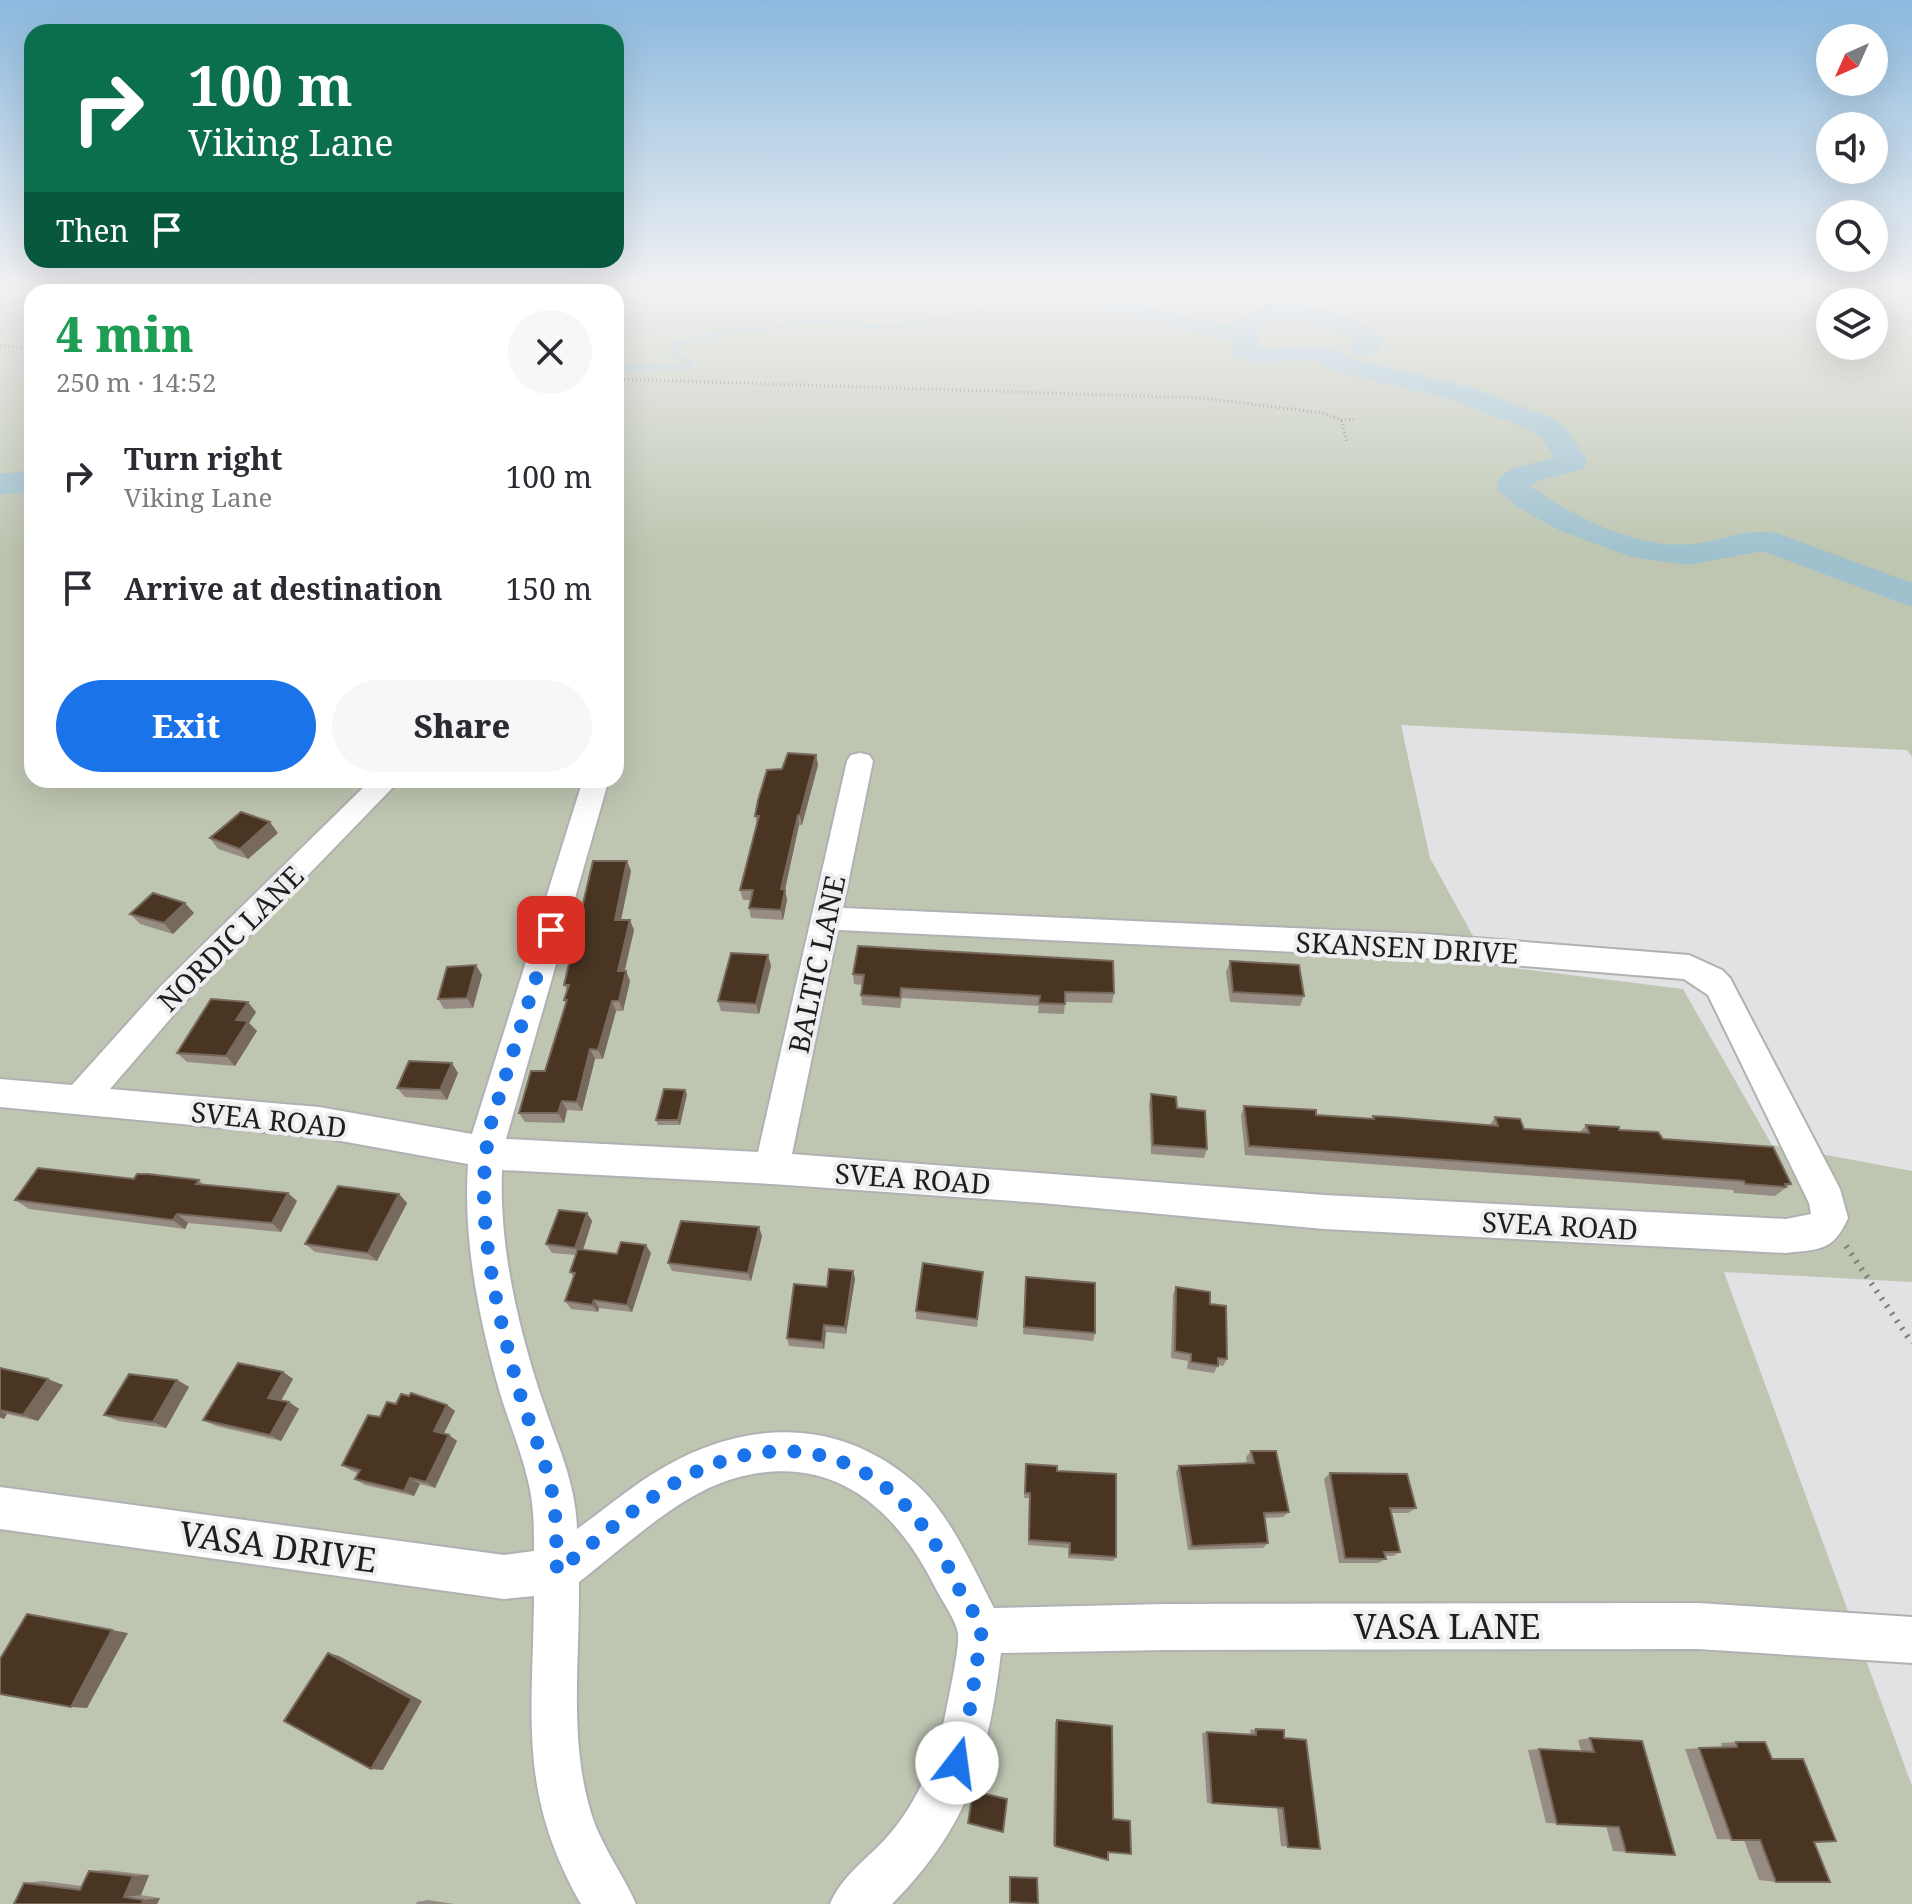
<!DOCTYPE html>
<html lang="en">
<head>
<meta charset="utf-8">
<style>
	body { margin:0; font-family:"Noto Serif",serif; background:#f7f7f7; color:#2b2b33; height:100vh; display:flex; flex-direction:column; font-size:30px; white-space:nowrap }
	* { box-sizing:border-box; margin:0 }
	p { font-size:26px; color:#7c7c81 }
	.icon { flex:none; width:44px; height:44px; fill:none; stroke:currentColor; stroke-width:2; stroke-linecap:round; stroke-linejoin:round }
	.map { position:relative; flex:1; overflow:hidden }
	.side { position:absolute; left:24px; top:284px; width:600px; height:504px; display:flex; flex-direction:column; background:#fff; border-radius:24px; box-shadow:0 8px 32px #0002 }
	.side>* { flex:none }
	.hud { position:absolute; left:24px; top:24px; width:600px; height:244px; border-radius:24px; box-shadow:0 8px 32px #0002; background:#0b6e4f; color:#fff; overflow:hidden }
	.needle { width:52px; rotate:225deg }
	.fabs { position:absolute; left:1816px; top:24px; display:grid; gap:16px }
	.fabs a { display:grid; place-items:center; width:72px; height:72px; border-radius:50%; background:#fff; box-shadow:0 8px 32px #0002; font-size:40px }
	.pin { position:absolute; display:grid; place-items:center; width:68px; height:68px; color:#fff; margin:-34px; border-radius:16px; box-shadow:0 4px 12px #0006 }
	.me { position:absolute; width:88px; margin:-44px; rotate:15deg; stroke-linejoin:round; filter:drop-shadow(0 0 6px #0008) }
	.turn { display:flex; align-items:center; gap:28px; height:168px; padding:0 32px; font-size:36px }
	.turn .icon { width:104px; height:104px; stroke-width:2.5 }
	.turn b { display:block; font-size:56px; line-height:68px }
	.then { display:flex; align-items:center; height:76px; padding:0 32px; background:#0003; gap:16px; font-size:30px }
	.round { display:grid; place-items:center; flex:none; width:84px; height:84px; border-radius:42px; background:#f7f7f7 }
	.overview { display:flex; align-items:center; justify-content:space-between; height:136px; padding:0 32px }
	h1 { font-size:48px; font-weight:800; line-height:60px; color:#1e9e55 }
	.primary-button { display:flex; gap:16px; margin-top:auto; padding:16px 32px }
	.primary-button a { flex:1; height:92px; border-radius:48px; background:#1a73e8; color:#fff; font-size:32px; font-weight:800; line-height:92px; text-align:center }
	.primary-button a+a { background:#f7f7f7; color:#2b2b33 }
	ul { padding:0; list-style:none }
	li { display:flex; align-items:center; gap:24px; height:112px; padding:0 32px }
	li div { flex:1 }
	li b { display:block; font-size:30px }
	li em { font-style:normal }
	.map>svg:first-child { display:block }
</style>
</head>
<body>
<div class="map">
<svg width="1912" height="1904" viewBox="0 0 1912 1904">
	<rect width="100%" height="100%" fill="#e2e2e4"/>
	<path fill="#bec6b2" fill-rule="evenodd" d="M0,286H1912V757L1907,750L1401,725L1430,858L1489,965L1683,989L1772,1145L1912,1171V1282L1724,1272L1912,1786V1904H0ZM32,292H616V780H32ZM1830,302H1874V346H1830Z"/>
	<path fill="#9fc1ce" d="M32,470V491L0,495V474Z"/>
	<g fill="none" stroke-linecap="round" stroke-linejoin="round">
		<g stroke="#9fc1ce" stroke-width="4">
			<path d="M400,292L398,290L405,286"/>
			<path d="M616,368L689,367L688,362L670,354L677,343L738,330H762L812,321L894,328L1019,303L1083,296"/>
		</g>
		<path fill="#9fc1ce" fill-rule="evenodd" d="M1084,286H1113L1105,294C1138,303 1198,325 1231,323C1247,321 1255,306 1269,302C1290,297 1372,321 1384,339L1376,353L1361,356L1351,354L1348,348L1355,341C1331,329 1306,321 1278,317L1255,332L1260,339L1258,346L1260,347C1298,351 1317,336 1353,359L1470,387L1552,418L1565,426L1588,462L1583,469L1538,481L1530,486C1574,517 1638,550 1693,544C1723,541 1749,526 1779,534L1912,583V607L1763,551L1687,565L1632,557L1561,531L1519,508L1498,490V481L1503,474L1516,467L1554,458L1542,438L1530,430L1450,399L1334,371L1315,360L1254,362L1233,355L1230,349L1233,341L1074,301L1071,296Z"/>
		<g stroke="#b1b1b3" stroke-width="4">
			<path id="minor" d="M860,753L869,755L873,761L843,908L1424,934L1689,955L1722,970L1730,978L1840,1189L1848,1218C1833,1252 1819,1249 1786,1253L1324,1229L1042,1203L772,1184L502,1170C499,1247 518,1327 542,1399C556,1442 576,1482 577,1529C602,1511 626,1491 651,1475C737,1420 836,1413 916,1484C950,1514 973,1568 994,1608L1165,1604L1698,1603L1912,1617V1663L1698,1649L1165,1650L1001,1653C988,1759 969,1826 892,1904H830C842,1875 868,1859 888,1836C918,1802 937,1755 946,1711C949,1696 960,1645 958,1633C955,1619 943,1602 936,1589C894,1504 828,1449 729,1480C676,1497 622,1549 579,1582C580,1660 568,1740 592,1816C602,1847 623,1874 636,1904H581C517,1792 533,1717 534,1596L504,1599L0,1529V1487L504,1555L534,1551C534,1529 534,1507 529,1485C522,1451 507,1419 498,1386C478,1314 463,1239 468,1164L319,1137L0,1107V1079L72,1085L161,986L371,780H400L183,1004L110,1089L319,1107L472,1134L581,786L585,780H603L607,786L506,1139L758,1152L847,761L851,755ZM838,930L1424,958L1684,979L1708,995L1809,1203L1811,1214L1786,1219L1324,1195L792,1154Z"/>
		</g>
		<g stroke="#7c7c7e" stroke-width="3" stroke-dasharray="1 3" stroke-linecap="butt">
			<path d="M0,346L32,348"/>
			<path d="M616,379L1201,398L1323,413L1341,420L1347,442"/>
			<path d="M1341,420L1356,419"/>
		</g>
		<path stroke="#7c7c7e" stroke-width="6" stroke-dasharray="2 7" stroke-linecap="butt" d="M1846,1246L1912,1343"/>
		<use href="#minor" fill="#fff" fill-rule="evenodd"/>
	</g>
	<g fill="#968c84">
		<path d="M816,755L818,765L802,825H799L785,889L787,900L783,920L751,918L749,908L751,900H743L740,890L757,824L755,816L782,769Z"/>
		<path d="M278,833L248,859L218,849L210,838Z"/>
		<path d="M627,861L631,871L621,920L634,930L625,971H626L630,981L623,1011H616L603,1059H595L582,1111L567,1110L564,1123L525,1122L519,1113L545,1071L566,1005L564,1000L567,991L564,985Z"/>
		<path d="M194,913L173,934L140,924L130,914Z"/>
		<path d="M768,955L771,966L759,1014L721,1011L718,1001Z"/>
		<path d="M1230,961L1304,996L1300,1006L1230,1002L1226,972Z"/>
		<path d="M853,974L1114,993L1112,1003L1065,1002L1064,1014L1038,1013L1039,1006L902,998L900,1008L862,1005L861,995L863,985L854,984Z"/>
		<path d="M482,975L473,1008L444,1009L438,999Z"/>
		<path d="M256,1012L249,1023L257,1031L235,1066L187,1062L177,1053Z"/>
		<path d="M458,1073L447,1100L405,1097L397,1088Z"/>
		<path d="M687,1094L680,1125H658L656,1120Z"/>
		<path d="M1151,1094L1177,1108L1207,1149L1204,1158L1151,1154L1149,1104Z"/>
		<path d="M1244,1106L1316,1115L1372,1119L1373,1116L1489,1126L1495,1117L1524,1129L1580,1132L1586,1125L1619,1130L1663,1139L1791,1184L1775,1196L1734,1193L1733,1190L1245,1155L1241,1115Z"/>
		<path d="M134,1179L199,1180L204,1185L297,1201L281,1232L188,1223L185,1229L29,1209L15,1200Z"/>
		<path d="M399,1194L407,1203L377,1261L315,1252L305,1244Z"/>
		<path d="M587,1213L592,1221L583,1250L617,1254L651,1253L632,1312L599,1308L598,1312L571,1309L565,1301L574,1277L570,1272L576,1255L552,1253L546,1244Z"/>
		<path d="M762,1236L751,1281L672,1271L668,1263Z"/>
		<path d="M853,1271L855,1279L846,1334L826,1332L824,1349L789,1346L787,1338L827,1287Z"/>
		<path d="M1026,1277L1095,1333L1093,1341L1023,1334Z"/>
		<path d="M983,1280L977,1327L916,1319V1311Z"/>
		<path d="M1176,1287L1210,1304L1227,1359L1223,1366L1218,1365L1214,1373L1187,1369L1188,1361L1171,1358L1173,1294Z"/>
		<path d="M0,1368L63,1385L38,1421L7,1414L4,1419L0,1418Z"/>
		<path d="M283,1372L293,1379L281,1401L289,1402L299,1409L281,1441L216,1426L203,1420Z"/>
		<path d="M177,1380L189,1387L166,1428L118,1421L104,1415Z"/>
		<path d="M396,1404L447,1405L455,1411L444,1433L457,1441L435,1488L420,1484L414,1496L365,1485L355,1479L358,1473L352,1471L342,1465L380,1417Z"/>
		<path d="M1251,1451L1289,1512L1283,1517L1265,1518L1268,1543L1263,1548L1188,1550L1176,1472L1179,1466L1247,1464L1246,1457Z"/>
		<path d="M1026,1464L1057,1471L1116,1557L1113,1561L1068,1558V1548L1028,1545L1029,1498H1024Z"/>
		<path d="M1330,1473L1416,1508L1408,1513H1391L1400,1552L1393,1556H1385L1386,1559L1378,1563H1339L1324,1479Z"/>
		<path d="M1057,1720L1113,1819L1108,1852V1860L1053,1845L1055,1722Z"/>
		<path d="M1256,1729L1284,1738L1320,1849L1281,1846L1277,1808L1207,1803L1202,1733L1207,1732L1251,1735L1250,1730Z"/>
		<path d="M1590,1738L1675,1855L1613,1851L1606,1826L1546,1823L1528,1750L1539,1749L1581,1751L1578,1740Z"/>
		<path d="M1736,1742L1772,1759L1814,1842L1776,1882L1759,1880L1744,1840L1717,1839L1685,1749L1722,1747L1721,1743Z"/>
		<path d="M107,1870L149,1875L141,1895L160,1898L157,1904H14L24,1883L43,1881L82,1886L89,1871Z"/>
		<path d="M428,1900L454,1904H416L417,1902Z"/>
	</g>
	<g fill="#78695d">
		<path d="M816,755L818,765L802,825L800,815Z"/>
		<path d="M798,815L799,825L783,899L781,889Z"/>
		<path d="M270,822L278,833L248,859L240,849Z"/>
		<path d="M627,861L631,871L619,930L615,920Z"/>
		<path d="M785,890L787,900L783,920L781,910Z"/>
		<path d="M185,903L194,913L173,934L164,923Z"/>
		<path d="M630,920L634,930L622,981L618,971Z"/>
		<path d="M768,955L771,966L759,1014L756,1004Z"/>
		<path d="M476,965L482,975L473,1008L467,998Z"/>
		<path d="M626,971L630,981L623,1011L619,1001Z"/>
		<path d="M612,1001L616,1011L603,1059L598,1050Z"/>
		<path d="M248,1002L256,1012L249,1023L257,1031L235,1066L226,1056L236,1020Z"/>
		<path d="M590,1049L595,1059L582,1111L577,1102Z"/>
		<path d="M452,1063L458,1073L447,1100L440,1090Z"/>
		<path d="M685,1090L687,1094L680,1125L678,1120Z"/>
		<path d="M562,1101L567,1110L564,1123L558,1113Z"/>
		<path d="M288,1193L297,1201L281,1232L272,1223Z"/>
		<path d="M399,1194L407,1203L377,1261L368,1253Z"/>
		<path d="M587,1213L592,1221L581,1256L575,1248Z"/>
		<path d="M177,1214L188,1223L185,1229L173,1220Z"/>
		<path d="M759,1227L762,1236L751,1281L748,1273Z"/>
		<path d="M646,1245L651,1253L632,1312L627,1305Z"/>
		<path d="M853,1271L855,1279L846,1334L845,1327Z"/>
		<path d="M594,1300L599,1308L598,1312L592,1305Z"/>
		<path d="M824,1325L826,1332L824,1349L822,1342Z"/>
		<path d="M283,1372L293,1379L279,1404L268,1398Z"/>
		<path d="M48,1379L63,1385L38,1421L23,1415Z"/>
		<path d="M177,1380L189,1387L166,1428L153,1422Z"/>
		<path d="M289,1402L299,1409L281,1441L270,1435Z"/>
		<path d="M447,1405L455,1411L442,1437L434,1431Z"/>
		<path d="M0,1411L7,1414L4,1419L0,1417Z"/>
		<path d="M449,1435L457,1441L435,1488L426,1482Z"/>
		<path d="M410,1478L420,1484L414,1496L404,1491Z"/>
		<path d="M112,1630L128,1633L87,1708L71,1707Z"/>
		<path d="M328,1653L339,1656L422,1701L383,1770L371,1769Z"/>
		<path d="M149,1875L141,1895L124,1897L133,1876Z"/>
		<path d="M160,1898L157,1904H142L143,1900Z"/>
	</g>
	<g fill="#4a3523" stroke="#78695d" stroke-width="2">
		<path d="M788,753L816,755L800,815H798L781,889L785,890L781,910L749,908L753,890H740L759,816H755L758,800L767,770L782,769Z"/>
		<path d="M241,812L270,822L240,849L210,838Z"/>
		<path d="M593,861H627L615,920H630L618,971H626L619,1001H612L598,1050L590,1049L577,1102L562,1101L558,1113H519L531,1071H545L567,1000H564L569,985H564Z"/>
		<path d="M153,893L185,903L164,923L130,914Z"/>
		<path d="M858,946L1113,961L1114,993L1065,992V1004L1039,1003L1040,996L901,988L900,998L861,995L864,975L853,974Z"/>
		<path d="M731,953L768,955L756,1004L718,1001Z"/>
		<path d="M1230,961L1299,965L1304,996L1233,992Z"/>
		<path d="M476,965L467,998L438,999L447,967Z"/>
		<path d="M211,999L248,1002L236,1020L248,1021L226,1056L177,1053Z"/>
		<path d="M409,1061L452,1063L440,1090L397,1088Z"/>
		<path d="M664,1089L685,1090L678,1120H656Z"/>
		<path d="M1151,1094L1176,1097L1177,1108L1205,1111L1207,1149L1153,1145Z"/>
		<path d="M1244,1106L1316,1110V1115L1374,1119L1373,1116L1390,1117L1498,1126L1495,1117L1520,1119L1524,1129L1589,1133L1586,1125L1619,1127V1130L1658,1132L1663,1139L1773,1147L1791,1184H1785L1786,1187L1745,1184L1744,1181L1249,1146Z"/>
		<path d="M38,1168L134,1179L137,1174H148L199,1180L196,1184L288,1193L272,1223L177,1214L173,1220L15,1200Z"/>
		<path d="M338,1186L399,1194L368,1253L305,1244Z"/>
		<path d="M559,1210L587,1213L575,1248L546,1244Z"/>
		<path d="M681,1221L759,1227L748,1273L668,1263Z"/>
		<path d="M621,1242L646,1245L627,1305L594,1300L592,1305L565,1301L575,1273L570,1272L578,1249L617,1254Z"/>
		<path d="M923,1263L983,1272L977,1319L916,1311Z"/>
		<path d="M829,1269L853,1271L845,1327L824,1325L822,1342L787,1338L794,1284L827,1287Z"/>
		<path d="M1026,1277L1095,1283V1333L1024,1327Z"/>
		<path d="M1176,1287L1210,1292V1304L1226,1306L1227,1359L1218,1358V1366L1191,1362V1354L1175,1351Z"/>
		<path d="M238,1363L283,1372L268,1398L289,1402L270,1435L203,1420Z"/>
		<path d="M0,1368L48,1379L23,1415L0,1410Z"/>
		<path d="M129,1374L177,1380L153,1422L104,1415Z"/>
		<path d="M411,1393L447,1405L434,1431L449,1435L426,1482L410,1478L404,1491L355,1479L360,1470L342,1465L368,1415L380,1417L387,1402L396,1404L401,1394L409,1396Z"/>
		<path d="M1251,1451H1276L1289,1512L1264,1513L1268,1543L1192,1546L1179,1466L1254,1463Z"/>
		<path d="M1026,1464L1057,1466V1471L1116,1474V1557L1070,1554V1543L1029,1540L1030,1493H1025Z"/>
		<path d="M1330,1473L1407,1474L1416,1508H1390L1400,1552H1384L1386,1559L1345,1558Z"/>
		<path d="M27,1614L112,1630L71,1707L0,1694V1659Z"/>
		<path d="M328,1653L412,1699L371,1769L284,1721Z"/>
		<path d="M1057,1720L1112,1726L1113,1819L1130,1821L1131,1854L1108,1852V1860L1055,1846Z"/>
		<path d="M1256,1729L1284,1730V1738L1306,1740L1320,1849L1288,1847L1283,1808L1212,1803L1207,1732L1256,1735Z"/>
		<path d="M1590,1738L1642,1741L1675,1855L1626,1852L1619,1827L1557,1824L1539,1749L1594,1752Z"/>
		<path d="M1736,1742H1765L1772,1759H1803L1836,1841L1814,1842L1830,1882H1776L1760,1840H1732L1699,1748L1737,1747Z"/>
		<path d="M973,1791L1007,1799L1003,1832L968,1823Z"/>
		<path d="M89,1871L133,1876L124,1897L143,1900L142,1904H14L24,1883L80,1890Z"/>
		<path d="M1010,1877L1037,1878L1038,1904L1010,1902Z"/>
	</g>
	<linearGradient id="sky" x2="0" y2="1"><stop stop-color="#8bb9de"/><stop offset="0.52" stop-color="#f2f2f3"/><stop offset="1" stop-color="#f2f2f3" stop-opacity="0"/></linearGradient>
	<rect width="1912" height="552" fill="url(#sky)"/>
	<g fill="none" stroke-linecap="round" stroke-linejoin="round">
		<path stroke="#1a73e8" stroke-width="14" stroke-dasharray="0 25.2" d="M551,930L491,1123C472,1209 495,1304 518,1387C528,1424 547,1460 553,1498C557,1521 556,1547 557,1571C613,1529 671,1471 741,1456C849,1433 918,1497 959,1589C965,1601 980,1618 981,1632C982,1641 978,1653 977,1662C972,1696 968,1730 957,1763"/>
	</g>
	<g text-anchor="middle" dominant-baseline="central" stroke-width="8" stroke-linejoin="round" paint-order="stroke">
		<g font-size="28" fill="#1e1e1f" stroke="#efeff1">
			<text transform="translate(230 938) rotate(-45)">NORDIC LANE</text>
			<text transform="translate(1407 947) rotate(3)">SKANSEN DRIVE</text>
			<text transform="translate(816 964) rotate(-78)">BALTIC LANE</text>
			<text transform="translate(269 1119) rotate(6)">SVEA ROAD</text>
			<text transform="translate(913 1178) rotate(4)">SVEA ROAD</text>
			<text transform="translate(1560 1225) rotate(3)">SVEA ROAD</text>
		</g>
		<g font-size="34" fill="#1e1e1f" stroke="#efeff1">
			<text transform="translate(278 1546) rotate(8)">VASA DRIVE</text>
			<text x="1447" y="1626">VASA LANE</text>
		</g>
	</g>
</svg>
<div class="fabs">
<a><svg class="needle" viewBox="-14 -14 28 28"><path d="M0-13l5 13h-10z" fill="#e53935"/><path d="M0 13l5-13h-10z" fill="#7c7c81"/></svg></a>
<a><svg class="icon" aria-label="sound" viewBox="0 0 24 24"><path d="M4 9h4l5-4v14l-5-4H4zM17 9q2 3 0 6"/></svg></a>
<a><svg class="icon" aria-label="search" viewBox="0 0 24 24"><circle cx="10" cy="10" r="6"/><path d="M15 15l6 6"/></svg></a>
<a><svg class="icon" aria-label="layers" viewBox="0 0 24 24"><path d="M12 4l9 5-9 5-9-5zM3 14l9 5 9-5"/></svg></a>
</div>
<div class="pin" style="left:551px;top:930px;background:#d93025"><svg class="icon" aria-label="arrive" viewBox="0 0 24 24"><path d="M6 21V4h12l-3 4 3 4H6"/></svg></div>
<svg class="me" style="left:957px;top:1763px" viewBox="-20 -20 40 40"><circle r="19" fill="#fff"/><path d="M0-13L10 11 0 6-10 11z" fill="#1a73e8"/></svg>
<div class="hud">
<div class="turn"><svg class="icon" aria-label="right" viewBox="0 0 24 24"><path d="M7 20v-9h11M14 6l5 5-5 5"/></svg><div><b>100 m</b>Viking Lane</div></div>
<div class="then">Then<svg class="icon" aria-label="arrive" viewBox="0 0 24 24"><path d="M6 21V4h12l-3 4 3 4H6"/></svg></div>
</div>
<section class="side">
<div class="overview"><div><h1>4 min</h1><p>250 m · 14:52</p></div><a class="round"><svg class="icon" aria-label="close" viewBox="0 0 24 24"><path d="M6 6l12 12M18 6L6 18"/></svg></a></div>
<ul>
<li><svg class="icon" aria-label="right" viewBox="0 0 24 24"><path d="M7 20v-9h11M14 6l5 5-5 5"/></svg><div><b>Turn right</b><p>Viking Lane</p></div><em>100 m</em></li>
<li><svg class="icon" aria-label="arrive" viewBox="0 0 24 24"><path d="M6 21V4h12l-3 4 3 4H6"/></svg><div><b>Arrive at destination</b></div><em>150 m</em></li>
</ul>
<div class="primary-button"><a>Exit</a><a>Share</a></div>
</section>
</div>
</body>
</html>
